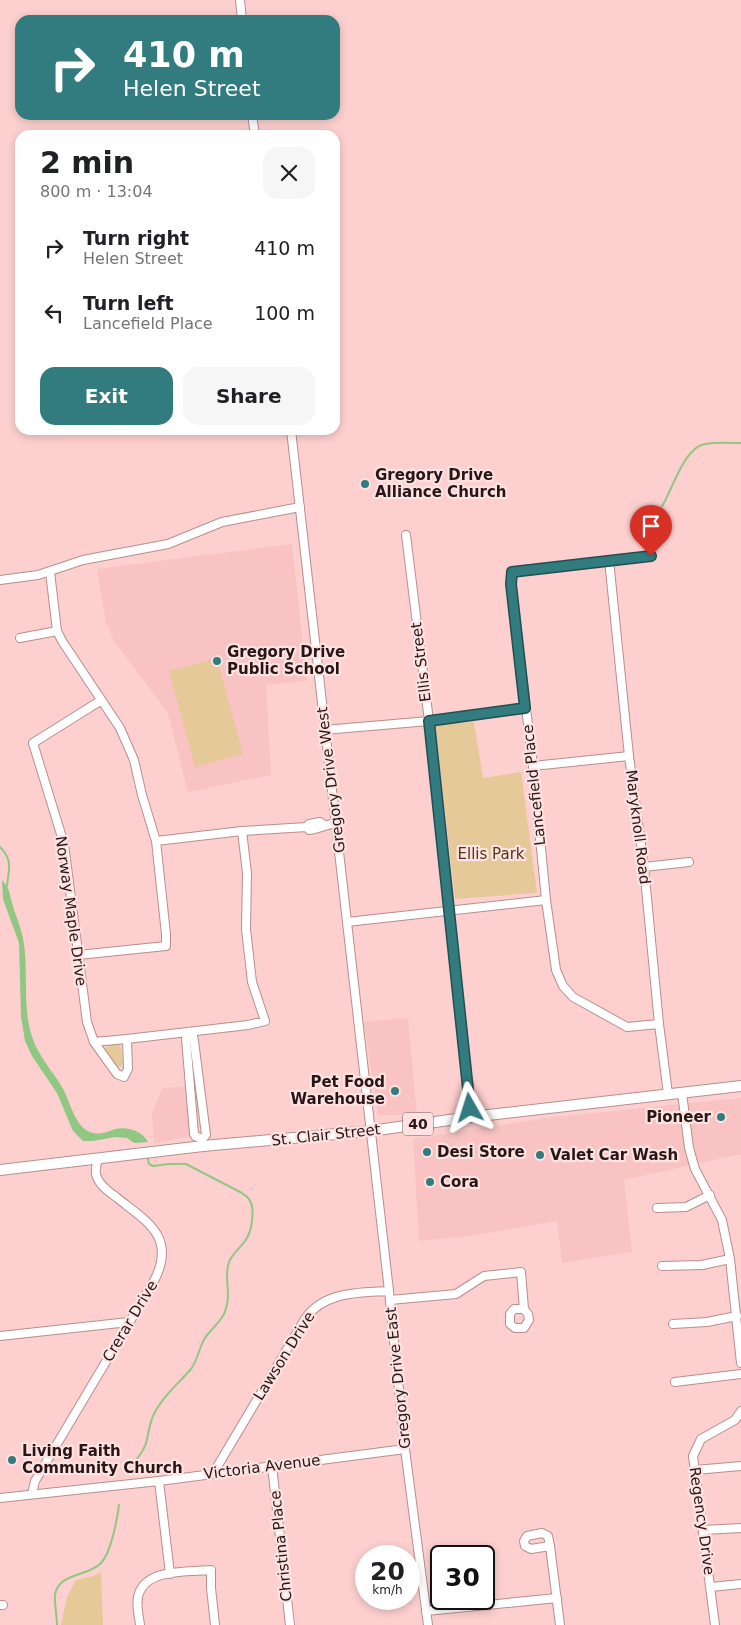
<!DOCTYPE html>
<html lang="en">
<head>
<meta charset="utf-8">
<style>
	body { margin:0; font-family:"DejaVu Sans",sans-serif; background:#f6f6f6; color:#202124; height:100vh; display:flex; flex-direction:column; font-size:19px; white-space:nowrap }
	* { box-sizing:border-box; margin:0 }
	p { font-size:16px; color:#757577 }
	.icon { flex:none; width:28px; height:28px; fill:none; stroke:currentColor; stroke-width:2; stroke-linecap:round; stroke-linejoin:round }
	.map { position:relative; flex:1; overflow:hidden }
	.drawer { position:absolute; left:15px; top:130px; width:325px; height:305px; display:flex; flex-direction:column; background:#fff; border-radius:15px; box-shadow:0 2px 8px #0003 }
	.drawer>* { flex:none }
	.banner { position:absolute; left:15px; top:15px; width:325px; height:105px; border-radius:15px; box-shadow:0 2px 8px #0003; background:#327b7f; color:#fff; overflow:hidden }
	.speed { position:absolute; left:355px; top:1545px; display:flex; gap:10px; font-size:25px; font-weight:700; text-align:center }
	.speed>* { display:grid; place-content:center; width:65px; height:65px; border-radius:50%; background:#fff; box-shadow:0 2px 8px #0003; line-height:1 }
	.speed small { font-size:12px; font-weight:400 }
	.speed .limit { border:2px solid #111; border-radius:8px; background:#fff; color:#111 }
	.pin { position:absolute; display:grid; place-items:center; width:42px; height:42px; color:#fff; margin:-51px -21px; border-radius:50% 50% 50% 0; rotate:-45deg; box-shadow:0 0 5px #0007 }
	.pin .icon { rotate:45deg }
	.me { position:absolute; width:55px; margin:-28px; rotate:354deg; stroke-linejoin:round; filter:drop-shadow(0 0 4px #0008) }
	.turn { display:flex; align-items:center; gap:18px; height:105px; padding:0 25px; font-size:22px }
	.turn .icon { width:65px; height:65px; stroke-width:2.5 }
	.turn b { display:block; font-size:35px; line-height:42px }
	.round { display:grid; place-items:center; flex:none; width:52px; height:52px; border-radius:15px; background:#f6f6f6 }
	.head { display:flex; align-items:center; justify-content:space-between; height:85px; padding:0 25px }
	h1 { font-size:30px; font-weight:700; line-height:38px }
	.action { display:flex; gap:10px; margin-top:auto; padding:10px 25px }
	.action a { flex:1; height:58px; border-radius:15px; background:#327b7f; color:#fff; font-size:20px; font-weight:700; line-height:58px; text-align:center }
	.action a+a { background:#f6f6f6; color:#202124 }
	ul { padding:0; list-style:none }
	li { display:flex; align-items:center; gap:15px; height:65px; padding:0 25px }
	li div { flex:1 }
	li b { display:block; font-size:19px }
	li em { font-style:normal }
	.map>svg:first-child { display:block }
</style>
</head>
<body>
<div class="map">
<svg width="741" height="1625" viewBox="0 0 741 1625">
	<rect width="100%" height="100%" fill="#fdd0cf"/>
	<g fill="#f8c3c2">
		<path d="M292,544L307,681L266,685L271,775L188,792L168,713L114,641L106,622L97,569Z"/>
		<path d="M408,1018L417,1115H378L364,1022Z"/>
		<path d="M185,1087L190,1136L154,1143L152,1114L162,1088Z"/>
		<path d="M741,1098V1154L624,1180L632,1252L562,1263L557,1221L471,1236L419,1241L413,1139L545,1118Z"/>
	</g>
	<g fill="#e6c999">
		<path d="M217,658L243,754L195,767L169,671Z"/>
		<path d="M474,722L483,778L521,772L537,893L455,899L435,725Z"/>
		<path d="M117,1043L121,1047L123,1063L121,1067L117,1066L105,1049L108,1045Z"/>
		<path d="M101,1572L103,1625H61L67,1597L76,1580L94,1576Z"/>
	</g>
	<path fill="#90c883" d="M2,880C10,889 9,892 12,903C16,917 22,929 24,944C29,979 20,1020 39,1052C46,1065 55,1075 62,1087C71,1102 74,1128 93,1133C101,1135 109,1131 115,1129C127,1126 143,1131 148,1142L134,1143L127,1138L115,1137L93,1141H83L73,1131L57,1093L32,1056L25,1041L21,1017L19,943L3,899Z"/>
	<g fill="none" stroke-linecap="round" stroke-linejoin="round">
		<g stroke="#90c883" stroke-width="2">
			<path d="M662,506C672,491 684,447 705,444C717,442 730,443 741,443"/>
			<path d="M0,847C13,860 9,869 7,886"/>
			<path d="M135,1461C151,1443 145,1436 153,1416C161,1398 178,1384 191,1369C198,1360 199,1347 205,1338C211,1329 218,1325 224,1314C233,1295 223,1278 229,1262C233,1252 242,1247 247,1238C252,1229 256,1206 248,1198C247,1196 244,1195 242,1193L186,1164H169L153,1166L149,1164L147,1155"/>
			<path d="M57,1625C57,1618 54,1599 55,1594C60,1572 88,1577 101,1563C111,1553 117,1520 119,1505"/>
		</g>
		<g stroke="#b88e8d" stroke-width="10">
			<g id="minor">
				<path d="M240,0L242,20"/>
				<path d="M252,115L255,135"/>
				<path d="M291,430L389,1291L405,1449L428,1625"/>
				<path d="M406,535L429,721L471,1117"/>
				<path d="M651,556L512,572L511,584L533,766L546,900L556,970L563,986L573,997L627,1027L659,1024"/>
				<path d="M609,560L629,756L644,867L659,1024L668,1094"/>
				<path d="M50,572L57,631L62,641L120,728L134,760L142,795L156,841L166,934V946L78,955"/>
				<path d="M0,580L38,575L83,560L168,544L222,522L300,507"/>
				<path d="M20,638L57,631"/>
				<path d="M100,701L33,743L64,844L87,1022L94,1042L127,1039L248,1025L265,1021L252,982L246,929L247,873L242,831"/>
				<path d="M324,730L429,721L525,708"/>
				<path d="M533,766L629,756"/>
				<path d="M307,827L309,824L320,822L324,825"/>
				<path d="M156,841L242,831L307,827L309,830C319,829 326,825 335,823"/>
				<path d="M644,867L689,862"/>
				<path d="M347,922L546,900"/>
				<path d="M189,1032L193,1036L194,1041L206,1135L202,1139L203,1146"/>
				<path d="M189,1032L186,1039L194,1134L195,1136L202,1139"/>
				<path d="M94,1042L117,1074L124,1077L128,1069L127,1039"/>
				<path d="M682,1093L689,1148L695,1169L722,1220L730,1259L741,1363"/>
				<path d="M657,1208L686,1207L710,1195"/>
				<path d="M662,1266L702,1265L730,1259"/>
				<path d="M390,1300L456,1294L484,1276L521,1272L524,1309L528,1314L529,1320L524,1328H515L510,1324V1314L514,1309H524"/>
				<path d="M673,1324L707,1322L737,1316"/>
				<path d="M0,1336L129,1322"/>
				<path d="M675,1382L741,1374"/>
				<path d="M272,1466L290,1625"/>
				<path d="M695,1470L741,1466"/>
				<path d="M214,1472L305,1319C324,1291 359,1293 389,1291"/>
				<path d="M159,1481L170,1574"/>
				<path d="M32,1494L35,1481L155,1279C176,1236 146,1221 116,1197C108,1191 98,1184 96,1174C95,1169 97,1163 98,1158"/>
				<path d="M0,1498L159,1481L405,1449"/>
				<path d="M703,1530L741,1528"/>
				<path d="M542,1533L548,1536L550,1546L531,1549L525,1546L524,1541L527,1536Z"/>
				<path d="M550,1546L560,1625"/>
				<path d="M711,1587L741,1584"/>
				<path d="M0,1605H3"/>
				<path d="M426,1611L557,1598"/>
				<path d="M140,1625C139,1616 136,1606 138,1597C144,1568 187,1572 211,1570V1588L215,1625"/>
				<path d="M715,1625L693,1456L701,1439L735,1420L741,1411"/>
			</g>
		</g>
		<g stroke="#b88e8d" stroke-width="12">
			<path id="major" d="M0,1170L203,1146L370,1131L471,1117L741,1086"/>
		</g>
		<use href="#minor" stroke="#fff" stroke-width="8"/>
		<use href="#major" stroke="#fff" stroke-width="10"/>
	</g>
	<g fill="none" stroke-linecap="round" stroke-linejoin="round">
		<g stroke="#205053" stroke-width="12">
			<path id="route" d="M470,1108L429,721L525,708L511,584L512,572L651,556"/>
		</g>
		<use href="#route" stroke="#327b7f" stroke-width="9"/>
	</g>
	<g fill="#327b7f" stroke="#fee2e1" stroke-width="2">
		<circle cx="365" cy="484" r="5"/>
		<circle cx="217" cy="661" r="5"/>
		<circle cx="395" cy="1091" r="5"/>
		<circle cx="721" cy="1117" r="5"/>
		<circle cx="427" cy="1152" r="5"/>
		<circle cx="540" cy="1155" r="5"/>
		<circle cx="430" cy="1182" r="5"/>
		<circle cx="12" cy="1460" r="5"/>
	</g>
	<g text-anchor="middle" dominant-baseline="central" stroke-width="4.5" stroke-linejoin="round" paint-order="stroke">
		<rect fill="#fee2e1" stroke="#675453" stroke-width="1" x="403" y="1112.5" width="30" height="23" rx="4"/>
		<g font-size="14" font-weight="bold" fill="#261716">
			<text x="418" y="1124">40</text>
		</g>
		<g font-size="15" font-weight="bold" fill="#261716" stroke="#fee2e1" text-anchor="start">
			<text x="375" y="475">Gregory Drive<tspan x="375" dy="17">Alliance Church</tspan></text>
			<text x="227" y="652">Gregory Drive<tspan x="227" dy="17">Public School</tspan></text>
			<text x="385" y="1082" text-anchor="end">Pet Food<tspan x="385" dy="17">Warehouse</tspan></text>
			<text x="711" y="1117" text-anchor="end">Pioneer</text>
			<text x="437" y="1152">Desi Store</text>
			<text x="550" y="1155">Valet Car Wash</text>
			<text x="440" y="1182">Cora</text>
			<text x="22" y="1451">Living Faith<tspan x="22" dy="17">Community Church</tspan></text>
		</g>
		<g font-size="15" fill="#261716" stroke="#fee2e1">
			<text transform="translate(421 662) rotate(-97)">Ellis Street</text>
			<text transform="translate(331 780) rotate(-97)">Gregory Drive West</text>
			<text transform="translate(534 785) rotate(-96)">Lancefield Place</text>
			<text transform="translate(638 827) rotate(83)">Maryknoll Road</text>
			<text transform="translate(71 911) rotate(82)">Norway Maple Drive</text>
			<text transform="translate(326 1135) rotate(-6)">St. Clair Street</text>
			<text transform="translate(130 1321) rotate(-59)">Crerar Drive</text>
			<text transform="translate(284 1356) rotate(-58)">Lawson Drive</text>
			<text transform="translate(398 1378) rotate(-96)">Gregory Drive East</text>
			<text transform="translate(262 1467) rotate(-7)">Victoria Avenue</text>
			<text transform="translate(702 1521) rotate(82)">Regency Drive</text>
			<text transform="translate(281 1546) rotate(-96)">Christina Place</text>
		</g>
		<g font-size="15" fill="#4b3815" stroke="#fee2e1">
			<text x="491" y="854">Ellis Park</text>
		</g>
	</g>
</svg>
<div class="speed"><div>20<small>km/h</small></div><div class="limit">30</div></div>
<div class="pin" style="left:651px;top:556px;background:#d93025"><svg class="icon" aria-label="arrive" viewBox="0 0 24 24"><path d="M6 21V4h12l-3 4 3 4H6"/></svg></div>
<svg class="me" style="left:470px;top:1108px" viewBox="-20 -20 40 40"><path d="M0-17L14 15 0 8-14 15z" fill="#327b7f" stroke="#fff" stroke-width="4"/></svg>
<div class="banner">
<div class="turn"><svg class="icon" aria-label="right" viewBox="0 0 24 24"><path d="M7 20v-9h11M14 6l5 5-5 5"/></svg><div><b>410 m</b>Helen Street</div></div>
</div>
<section class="drawer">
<div class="head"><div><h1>2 min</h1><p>800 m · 13:04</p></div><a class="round"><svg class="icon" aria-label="close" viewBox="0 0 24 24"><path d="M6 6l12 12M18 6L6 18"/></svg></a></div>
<ul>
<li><svg class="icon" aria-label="right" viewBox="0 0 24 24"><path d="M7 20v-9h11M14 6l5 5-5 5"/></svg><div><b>Turn right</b><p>Helen Street</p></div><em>410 m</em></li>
<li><svg class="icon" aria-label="left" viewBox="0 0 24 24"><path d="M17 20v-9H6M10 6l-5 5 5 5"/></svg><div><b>Turn left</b><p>Lancefield Place</p></div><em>100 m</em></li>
</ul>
<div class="action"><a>Exit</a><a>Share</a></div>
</section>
</div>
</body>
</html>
